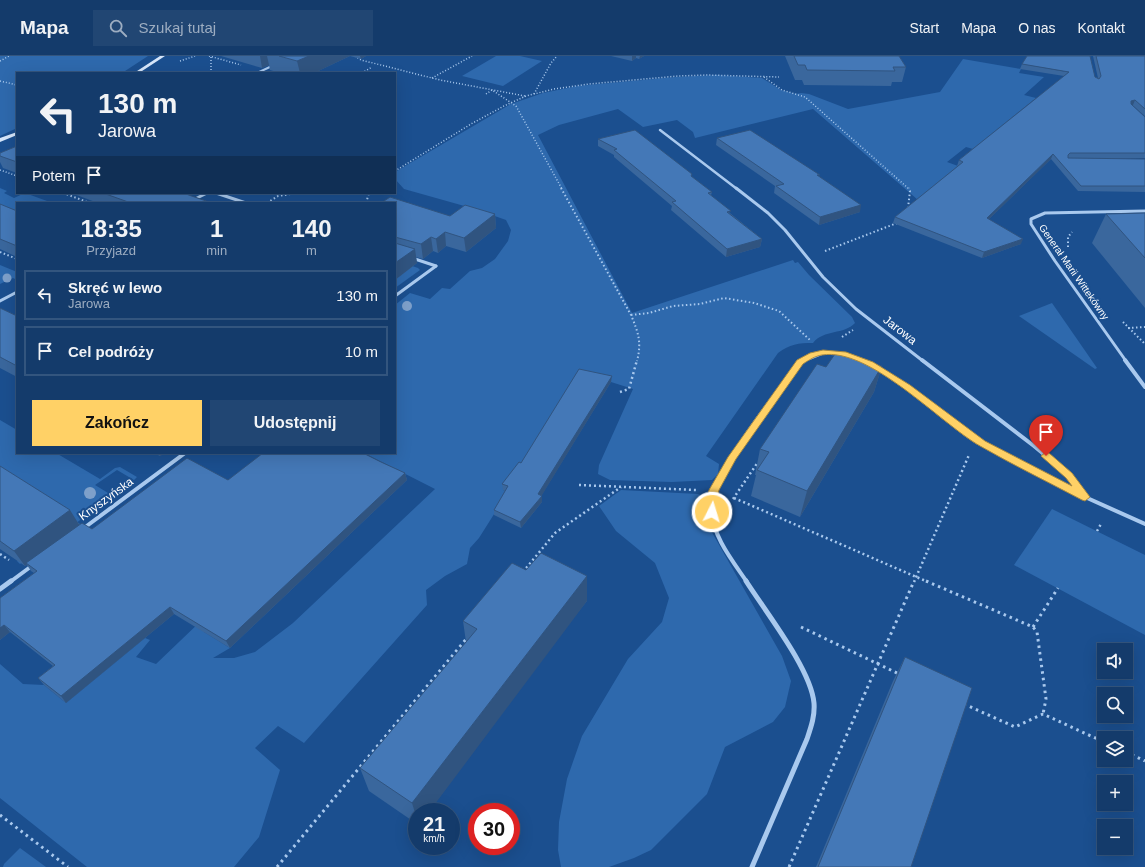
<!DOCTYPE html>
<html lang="pl">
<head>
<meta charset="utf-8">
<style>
	body { margin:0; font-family:Arial,sans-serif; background:#214673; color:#f1f3f6; height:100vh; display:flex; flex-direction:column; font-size:15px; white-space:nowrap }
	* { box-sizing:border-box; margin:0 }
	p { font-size:13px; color:#9dadc1 }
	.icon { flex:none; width:22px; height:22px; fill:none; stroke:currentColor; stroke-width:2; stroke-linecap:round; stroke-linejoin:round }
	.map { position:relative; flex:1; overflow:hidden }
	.side { position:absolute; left:16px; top:146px; width:380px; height:252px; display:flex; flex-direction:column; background:#143b6b; border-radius:0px; box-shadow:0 4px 16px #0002,0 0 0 1px #33557e }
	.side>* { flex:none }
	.top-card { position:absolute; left:16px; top:16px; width:380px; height:122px; border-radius:0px; box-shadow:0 4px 16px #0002,0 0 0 1px #33557e; background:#143b6b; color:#f1f3f6; overflow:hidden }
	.fabs { position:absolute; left:1097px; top:587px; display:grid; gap:8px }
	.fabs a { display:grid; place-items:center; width:36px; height:36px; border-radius:0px; background:#143b6b; box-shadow:0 4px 16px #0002,0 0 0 1px #33557e; font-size:20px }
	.speed { position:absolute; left:408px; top:747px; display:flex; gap:8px; font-size:20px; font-weight:700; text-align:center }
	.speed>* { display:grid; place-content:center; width:52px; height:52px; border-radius:50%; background:#143b6b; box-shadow:0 4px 16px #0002,0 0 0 1px #33557e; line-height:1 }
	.speed small { font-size:10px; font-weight:400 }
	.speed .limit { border:6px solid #d22; background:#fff; color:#111 }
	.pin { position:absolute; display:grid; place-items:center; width:34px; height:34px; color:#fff; margin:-41px -17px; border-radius:50% 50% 50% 0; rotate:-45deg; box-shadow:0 0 4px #0007 }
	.pin .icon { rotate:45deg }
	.me { position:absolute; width:44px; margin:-22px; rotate:5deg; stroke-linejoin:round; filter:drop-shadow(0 0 3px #0008) }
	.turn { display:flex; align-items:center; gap:14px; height:84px; padding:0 16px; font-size:18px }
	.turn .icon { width:52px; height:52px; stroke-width:2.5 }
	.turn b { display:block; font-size:28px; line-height:34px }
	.then { display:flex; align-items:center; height:38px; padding:0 16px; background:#0003; gap:8px; font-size:15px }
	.eta { display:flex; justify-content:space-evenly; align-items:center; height:68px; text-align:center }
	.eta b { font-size:24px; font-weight:700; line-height:28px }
	.primary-button { display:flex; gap:8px; margin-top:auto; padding:8px 16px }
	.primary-button a { flex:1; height:46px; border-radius:0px; background:#ffd166; color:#111; font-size:16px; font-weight:700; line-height:46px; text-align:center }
	.primary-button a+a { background:#214673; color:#f1f3f6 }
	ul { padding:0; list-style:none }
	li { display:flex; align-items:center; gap:12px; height:50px; margin:0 8px 6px; padding:0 8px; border:2px solid #33557e; border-radius:0px }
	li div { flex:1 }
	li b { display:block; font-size:15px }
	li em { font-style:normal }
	header { display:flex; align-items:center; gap:24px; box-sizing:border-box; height:56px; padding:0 20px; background:#143b6b; border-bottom:1px solid #33557e }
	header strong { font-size:19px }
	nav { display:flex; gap:22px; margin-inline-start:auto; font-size:14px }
	.search { width:280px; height:36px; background:#214673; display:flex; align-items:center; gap:10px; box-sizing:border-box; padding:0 14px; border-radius:0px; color:#9dadc1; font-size:15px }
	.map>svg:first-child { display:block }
</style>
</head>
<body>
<header>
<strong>Mapa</strong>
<div class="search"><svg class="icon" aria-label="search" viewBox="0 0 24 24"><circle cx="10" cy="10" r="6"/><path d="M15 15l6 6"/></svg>Szukaj tutaj</div>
<nav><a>Start</a><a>Mapa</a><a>O nas</a><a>Kontakt</a></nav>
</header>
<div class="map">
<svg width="1145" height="811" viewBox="0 0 1145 811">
	<rect width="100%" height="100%" fill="#1b4f8f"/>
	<g fill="#2e69ad">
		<path d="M0,0H148L122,17H17V72L0,80Z"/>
		<path d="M496,0H520L542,5L503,30L462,20Z"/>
		<path d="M963,3L1021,13L1019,17L1044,21L1024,39L1036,42L973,93L966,91L947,106L958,110L918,144L813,53L695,82L693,76L677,64L643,71L618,53L559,69L538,79L632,257L793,204L795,207L798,206L809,219L852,261L855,267C844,279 824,273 813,287C798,287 790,288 778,297L706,400L719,408L718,418L712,424L672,426L610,424L598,418L599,409L633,333L611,326L522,413L503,434L508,436L479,482L470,492L467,508L445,520L426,534L427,549L304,687L278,670L255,692L280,714L259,781L234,811H87L0,742V608L23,628L44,629L66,647L145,582L150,584L136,601L156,608L203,563L204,576L230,592L213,602H234L255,596L293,567L435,433L364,397H395V249L410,237L430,243L442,232L450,233L470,215L482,212L495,203L508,185L511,174L506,164L475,153L404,133L395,123V116L511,48L543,37L577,30L676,21L716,19L762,22L781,34L796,38L801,37L809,38L848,53L940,36Z"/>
		<path d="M0,132L7,135L4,137L14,142L25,137L47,145L42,147H17V166L0,159Z"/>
		<path d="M395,204L418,212L420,214L395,232Z"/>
		<path d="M0,209L17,216V224L13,222L0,228Z"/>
		<path d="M1052,247L1097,312L1095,313L1019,260Z"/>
		<path d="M0,364L17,374V397H56L100,423L115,412L120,411L137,421L134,424L117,414L95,429L113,440L20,508L17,505L70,466L0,419Z"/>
		<path d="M621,434L698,438L702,440L705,464L782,600L791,625L785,651L773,666L725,691L707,738L651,794L634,802L609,811H561L558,794L559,766L567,723L582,680L628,603L662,566L669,542L655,507L616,475L599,450Z"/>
		<path d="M1052,453L1145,499V579L1014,509Z"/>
		<path d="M20,792L46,811H3L4,808Z"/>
	</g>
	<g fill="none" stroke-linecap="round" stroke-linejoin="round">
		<g stroke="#a9c9ee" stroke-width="1.5" stroke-dasharray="1 2" stroke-linecap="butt">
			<path d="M209,0L241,9"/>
			<path d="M355,0L361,4L440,24L525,40"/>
			<path d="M211,1V17"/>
			<path d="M0,5L9,0"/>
			<path d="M180,5L195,0"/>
			<path d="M362,17L372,11"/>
			<path d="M764,21L782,34L805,41L909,133"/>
			<path d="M432,22L472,0"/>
			<path d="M0,25L17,29"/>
			<path d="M486,38L492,34L516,50L562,133"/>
			<path d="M534,38L551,7L557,0"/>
			<path d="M0,114L17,120"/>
			<path d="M395,115L471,68L504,50L526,40L554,33L589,28L678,20L707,19L779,21"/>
		</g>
		<g stroke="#a9c9ee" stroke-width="2" stroke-dasharray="1.5 2.5" stroke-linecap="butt">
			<path d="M561,132L631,259C638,276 642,286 637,305"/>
			<path d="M63,137L90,147"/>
			<path d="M267,147L278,140L297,137"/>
			<path d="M366,147L369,137"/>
			<path d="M908,152L910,135L909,132"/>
			<path d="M1068,191V181L1072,176"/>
			<path d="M825,195L897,167"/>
			<path d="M0,196L17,203"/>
			<path d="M631,259L649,257L673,250L700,248L724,242L754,247L779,255L810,284"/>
			<path d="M1123,266L1145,288"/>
			<path d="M1128,272L1145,271"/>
			<path d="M842,281L853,274"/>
		</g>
		<g stroke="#a9c9ee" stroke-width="2.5" stroke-dasharray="2 3" stroke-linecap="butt">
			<path d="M620,336L629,333L637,304"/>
			<path d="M579,429L696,434"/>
			<path d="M734,442L928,526"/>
			<path d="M733,443L758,406"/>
			<path d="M1097,475L1101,468"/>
			<path d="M0,498L9,504"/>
			<path d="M523,516L555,477L621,431"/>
			<path d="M914,526L969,399"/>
		</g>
		<g stroke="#a9c9ee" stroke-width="3" stroke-dasharray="2.5 4" stroke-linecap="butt">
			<path d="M926,525L1033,571L1037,576L1046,643L1043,658"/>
			<path d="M801,571L899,618"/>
			<path d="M1033,571L1058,532"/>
			<path d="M964,648L1015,671L1043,658L1104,686"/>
			<path d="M1126,696L1145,705"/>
			<path d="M0,759L68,811"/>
			<path d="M277,811L467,582"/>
			<path d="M789,811L914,525"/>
		</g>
		<path stroke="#a9c9ee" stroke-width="2" d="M257,17L272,10"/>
		<path stroke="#a9c9ee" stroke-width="2.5" d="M660,74L737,133"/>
		<g stroke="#a9c9ee" stroke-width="3">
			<path d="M736,132L768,157L785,174L823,221L856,253L923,305"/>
			<path d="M216,137L246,147"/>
			<path d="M187,147L207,137"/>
			<path d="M412,202L436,210"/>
			<path d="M395,240L436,210"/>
			<path d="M0,245L17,236"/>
			<path d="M803,305L823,297L839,298"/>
			<path d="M1126,305L1055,205L1031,168V163L1045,157L1145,155"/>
		</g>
		<g stroke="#a9c9ee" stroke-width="4">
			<path d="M922,304L1034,390L1069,419L1084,439"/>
			<path d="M1125,304L1145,331"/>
			<path d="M877,312L907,331L996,396L1085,441L1145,468"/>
			<path d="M84,472L185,397"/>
			<path d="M10,526L33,509"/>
			<path d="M747,526C732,504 713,481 711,453C709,420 779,334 800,306L805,304"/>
		</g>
		<g stroke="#a9c9ee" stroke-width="5">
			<path d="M746,525C765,555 811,613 814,647C815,660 811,671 807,683L752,811"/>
			<path d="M0,533L11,525"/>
		</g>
		<g fill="#d6e6fa" fill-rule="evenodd">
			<path d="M160,0H165L139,17H134Z"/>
			<path d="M17,76V79L0,86V82Z"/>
		</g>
	</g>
	<g fill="#7ea0ca">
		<circle cx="7" cy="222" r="4.5"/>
		<circle cx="407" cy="250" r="5"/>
		<circle cx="90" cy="437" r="6"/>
	</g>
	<g fill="#3a679d">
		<path d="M221,0H366L361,3L350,0L314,17H280L270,14L269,9L262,12Z"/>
		<path d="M611,0H644L639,3L636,2L632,5Z"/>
		<path d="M785,0H899L906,11L902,26H892L891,30L804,29L802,24H795Z"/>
		<path d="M1093,0H1145V60L1132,49L1145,61V102H1100L1145,103V136L1078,135L1051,103L989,163L1021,188L982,202L893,167L895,161L958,110H957L959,104L1064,20L1020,13L1022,8L1095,21L1098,22Z"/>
		<path d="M717,82L819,121L860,156L819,169L774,137L775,130L716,89Z"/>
		<path d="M598,83L692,121L712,136L711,139L731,158L762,183L760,191L726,201L671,154L672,150L614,101V99L598,90Z"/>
		<path d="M17,90V117L3,112L0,106V97Z"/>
		<path d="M71,137H183L212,147H98Z"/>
		<path d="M395,147L450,160L495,158L496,172L466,196L446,190L438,197L433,195L423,203L416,201L417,207L395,224Z"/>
		<path d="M0,148L17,155V201L0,193Z"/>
		<path d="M1145,157V252L1092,187L1106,158Z"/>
		<path d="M0,252L17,260V321L0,312Z"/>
		<path d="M882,310L874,336L800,461L751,440L756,419H755L760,393L826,311Z"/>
		<path d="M611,326L541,440H542V446L521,472L494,459V454L505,435L503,434L502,428L521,407Z"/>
		<path d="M154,397H165L160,400Z"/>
		<path d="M381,406L405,417L407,424L230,592L174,558L66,647L44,629L38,622L53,610L10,576L0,584V542L34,517L31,515L27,509L25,510L0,493V410L80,468L92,473L228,424Z"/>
		<path d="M526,514L587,520V545L417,756V768L369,735L360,712L466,586L463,565Z"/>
		<path d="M905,601L911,811H816L893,625Z"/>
	</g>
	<g fill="#305480">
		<path d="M260,0H267L269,9L262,12Z"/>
		<path d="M309,0H350L314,17H300L297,5Z"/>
		<path d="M360,0H366L361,3Z"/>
		<path d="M632,0H636V2L632,5Z"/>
		<path d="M640,0H644L639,3Z"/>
		<path d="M1135,44L1133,49L1128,50L1131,45Z"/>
		<path d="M1053,98L1051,103L985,167L987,162Z"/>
		<path d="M861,149L860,156L819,169L820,161Z"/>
		<path d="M495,158L496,172L466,196L464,182Z"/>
		<path d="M445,176L446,190L438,197L436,183Z"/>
		<path d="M431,181L433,195L423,203L421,188Z"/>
		<path d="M762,183L760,191L726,201L727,193Z"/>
		<path d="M1023,183L1021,188L982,202L984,196Z"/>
		<path d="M415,193L417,207L395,224V207Z"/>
		<path d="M882,310L874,336L800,461L807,435Z"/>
		<path d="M612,320L611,326L539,444L538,438Z"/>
		<path d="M159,397H165L160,400Z"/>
		<path d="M405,417L407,424L230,592L226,585Z"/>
		<path d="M542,440V446L521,472L520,466Z"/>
		<path d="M70,454L80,470L26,507L27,509L25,510L14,495Z"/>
		<path d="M587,520V545L429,756H417V763L412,747Z"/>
		<path d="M170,551L174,558L66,647L61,640Z"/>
		<path d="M4,569L10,576L0,584V572Z"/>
	</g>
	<g fill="#4478b7" stroke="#305480">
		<path d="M279,0H309L297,5Z"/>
		<path d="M794,0H899L906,11H893L895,15L807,14L805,9H798Z"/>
		<path d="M1027,0H1090L1095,21L1099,23L1101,20L1096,0H1145V53L1135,44L1131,45V48L1145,61V97H1070L1068,99V102L1145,103V130H1081L1053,98L987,162L1023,183L984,196L895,161L963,106L959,104L1069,16L1022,8Z"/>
		<path d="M635,74L692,118L691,120L712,136L708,137L731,155L727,156L762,183L727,193L672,146L676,145L614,94L617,93L598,83Z"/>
		<path d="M750,74L820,119H817L861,149L820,161L776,130L784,128L717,82Z"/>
		<path d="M17,90V106L0,100V97Z"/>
		<path d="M103,137H183L212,147H131Z"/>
		<path d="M390,141L450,160L465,149L495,158L464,182L445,176L436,183L431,181L421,188L395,181V147H381Z"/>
		<path d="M0,148L17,155V190L0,183Z"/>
		<path d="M1145,157V202L1106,158Z"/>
		<path d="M395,187L415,193L395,207Z"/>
		<path d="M0,252L17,260V310L0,301Z"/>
		<path d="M837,295L882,310L807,435L757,414L769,396L760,393L817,308L826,311Z"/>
		<path d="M579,313L612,320L538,438L542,440L520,466L494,454L508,430L502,428L519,406L521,407Z"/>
		<path d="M263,397H363L381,406L405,417L226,585L170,551L61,640L38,622L55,609L4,569L0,572V542L37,515L26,507L82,467L92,473L187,402L228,424Z"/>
		<path d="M0,410L70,454L14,495L0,485Z"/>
		<path d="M541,497L587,520L412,747L360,712L477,573L463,565L512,507L526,514Z"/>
		<path d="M905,601L972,632L911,811H818Z"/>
	</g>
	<path fill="#ffd166" stroke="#a68842" d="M823,294L846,296L873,306L910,329L985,385L1072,430L1066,422L1041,400L1046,396L1049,397L1072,417L1090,441L1085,445L1082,444C1048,426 1013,409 980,390C940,367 870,291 822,299C815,300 809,304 803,308L736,403L719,434L716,447L717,456L712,459L709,458L706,447L709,434L728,401L797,304L810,297Z"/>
	<g text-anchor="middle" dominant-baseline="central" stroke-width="4" stroke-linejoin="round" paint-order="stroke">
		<g font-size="10" fill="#fff" stroke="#1b4f8f">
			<text transform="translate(1074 216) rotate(55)">Generał Marii Wittekówny</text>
		</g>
		<g font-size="12" fill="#fff" stroke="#1b4f8f">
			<text transform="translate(900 274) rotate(38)">Jarowa</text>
			<text transform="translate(106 443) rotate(-36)">Knyszyńska</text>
		</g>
	</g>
</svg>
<div class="fabs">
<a><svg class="icon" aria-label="sound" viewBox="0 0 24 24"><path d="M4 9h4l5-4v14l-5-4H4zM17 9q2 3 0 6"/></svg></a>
<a><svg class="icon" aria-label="search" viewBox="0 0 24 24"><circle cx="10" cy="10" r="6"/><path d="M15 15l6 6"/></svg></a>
<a><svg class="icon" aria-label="layers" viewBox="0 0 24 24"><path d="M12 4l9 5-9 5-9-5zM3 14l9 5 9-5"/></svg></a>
<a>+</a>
<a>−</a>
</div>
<div class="speed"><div>21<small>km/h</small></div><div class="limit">30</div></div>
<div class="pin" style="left:1046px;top:400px;background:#d93025"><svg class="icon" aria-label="arrive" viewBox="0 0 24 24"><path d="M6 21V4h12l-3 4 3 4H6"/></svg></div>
<svg class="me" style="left:712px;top:456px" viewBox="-20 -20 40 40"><circle r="17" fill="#ffd166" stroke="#fff" stroke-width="3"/><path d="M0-11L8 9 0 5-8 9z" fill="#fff"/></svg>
<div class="top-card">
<div class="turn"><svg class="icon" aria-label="left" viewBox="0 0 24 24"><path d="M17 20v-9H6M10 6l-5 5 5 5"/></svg><div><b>130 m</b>Jarowa</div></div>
<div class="then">Potem<svg class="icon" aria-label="arrive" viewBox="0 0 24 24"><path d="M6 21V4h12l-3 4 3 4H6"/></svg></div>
</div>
<section class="side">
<div class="eta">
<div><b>18:35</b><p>Przyjazd</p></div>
<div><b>1</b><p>min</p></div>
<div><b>140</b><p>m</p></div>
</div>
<ul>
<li><svg class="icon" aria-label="left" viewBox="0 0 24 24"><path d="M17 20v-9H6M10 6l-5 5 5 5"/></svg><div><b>Skręć w lewo</b><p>Jarowa</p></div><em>130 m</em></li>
<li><svg class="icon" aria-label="arrive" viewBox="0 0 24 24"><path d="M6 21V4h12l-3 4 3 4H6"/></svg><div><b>Cel podróży</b></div><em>10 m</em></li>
</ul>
<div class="primary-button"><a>Zakończ</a><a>Udostępnij</a></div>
</section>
</div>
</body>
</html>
